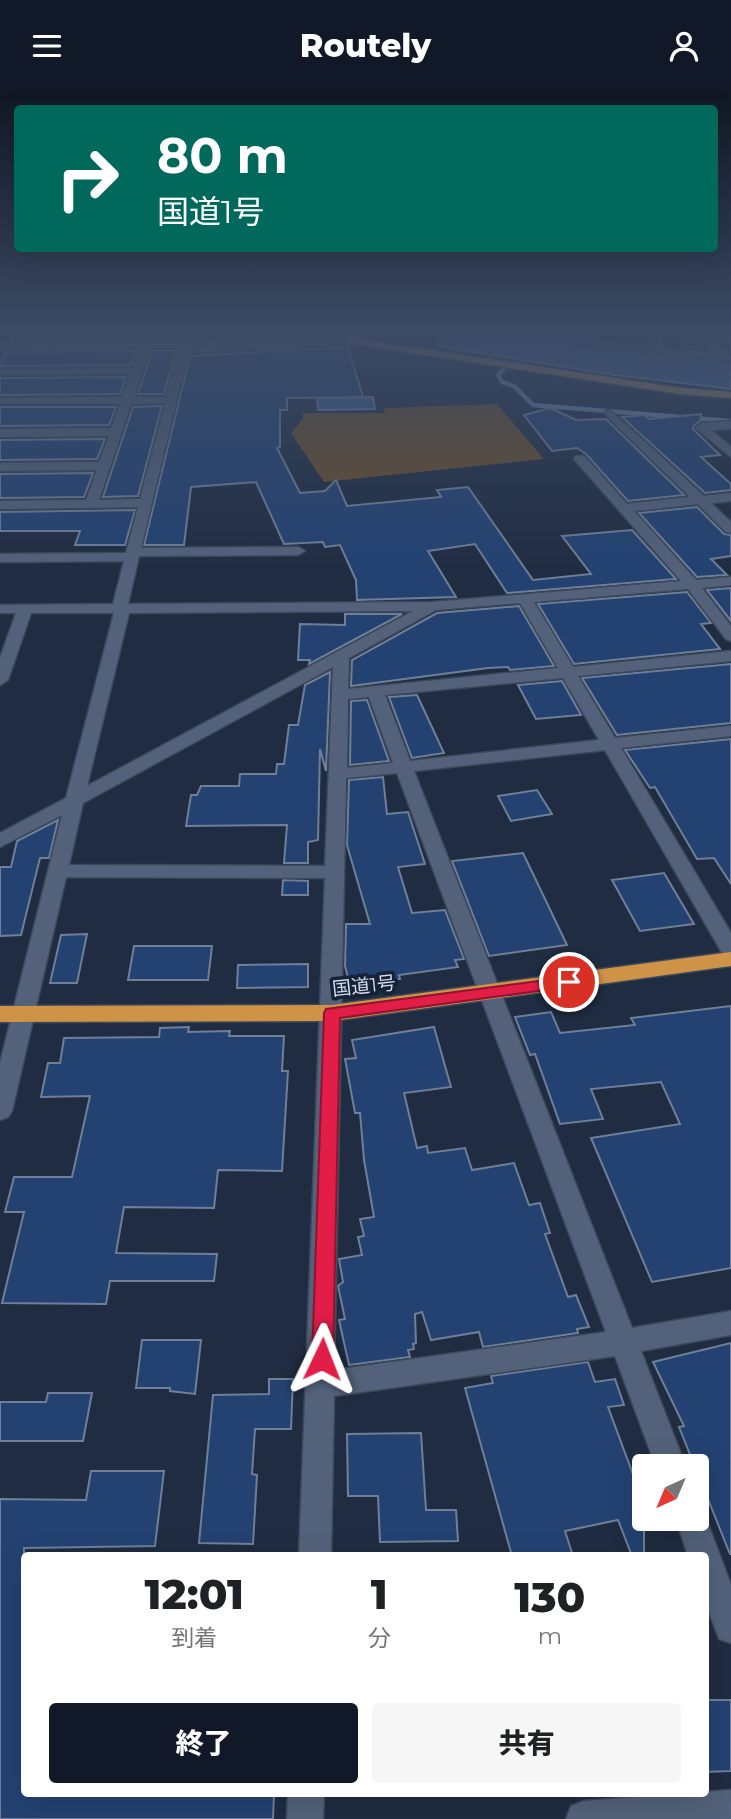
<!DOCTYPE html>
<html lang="ja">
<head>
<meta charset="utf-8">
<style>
	body { margin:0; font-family:Montserrat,"Noto Sans JP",sans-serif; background:#f6f6f6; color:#202124; height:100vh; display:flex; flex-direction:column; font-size:26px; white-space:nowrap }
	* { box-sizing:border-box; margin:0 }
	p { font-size:23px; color:#757577 }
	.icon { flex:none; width:38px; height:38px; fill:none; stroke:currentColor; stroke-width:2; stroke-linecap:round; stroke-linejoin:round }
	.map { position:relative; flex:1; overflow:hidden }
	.side { position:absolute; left:21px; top:1461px; width:688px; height:245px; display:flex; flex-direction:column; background:#fff; border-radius:7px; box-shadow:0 7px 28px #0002 }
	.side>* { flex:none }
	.hud { position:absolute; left:14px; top:14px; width:704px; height:147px; border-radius:7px; box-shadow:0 7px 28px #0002; background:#00695c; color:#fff; overflow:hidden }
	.needle { width:46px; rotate:224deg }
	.controls { position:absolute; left:632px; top:1363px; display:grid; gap:14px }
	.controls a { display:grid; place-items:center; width:77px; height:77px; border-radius:7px; background:#fff; box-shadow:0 7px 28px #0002; font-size:35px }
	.pin { position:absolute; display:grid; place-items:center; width:60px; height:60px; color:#fff; margin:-30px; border:4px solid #fff; border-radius:50%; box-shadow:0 2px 7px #0007 }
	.me { position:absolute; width:77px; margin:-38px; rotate:2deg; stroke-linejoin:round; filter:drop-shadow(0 0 5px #0008) }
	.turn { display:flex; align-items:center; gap:24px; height:147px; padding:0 28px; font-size:32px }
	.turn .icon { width:91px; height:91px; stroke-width:2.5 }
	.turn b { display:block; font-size:49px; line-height:60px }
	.eta { display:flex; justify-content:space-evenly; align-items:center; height:119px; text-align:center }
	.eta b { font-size:42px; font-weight:800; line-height:49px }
	.cta { display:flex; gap:14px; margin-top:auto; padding:14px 28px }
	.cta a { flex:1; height:80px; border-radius:7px; background:#111827; color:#fff; font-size:28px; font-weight:800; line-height:80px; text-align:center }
	.cta a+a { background:#f6f6f6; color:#202124 }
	header { display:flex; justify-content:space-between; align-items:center; height:91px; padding:0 28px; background:#111827; color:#fff; font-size:32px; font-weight:800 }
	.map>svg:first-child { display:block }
</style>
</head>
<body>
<header><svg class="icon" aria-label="menu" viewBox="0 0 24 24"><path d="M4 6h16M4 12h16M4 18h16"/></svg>Routely<svg class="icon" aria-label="person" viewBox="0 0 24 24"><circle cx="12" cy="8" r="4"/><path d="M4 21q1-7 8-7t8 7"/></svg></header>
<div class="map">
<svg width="731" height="1728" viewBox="0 0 731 1728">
	<rect width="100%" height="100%" fill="#1f2c41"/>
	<path fill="#6b4d28" d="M497,313L544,368L324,391L291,342L303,328V322H385L384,317Z"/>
	<g fill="#3f5f91" stroke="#6c85ac" stroke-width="2">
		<path d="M420,238H529L550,250L731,270V298L615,284L440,256L439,243Z"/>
		<path d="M373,306L375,318L318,319L317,307Z"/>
	</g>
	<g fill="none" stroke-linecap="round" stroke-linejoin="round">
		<path stroke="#6c85ac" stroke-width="4.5" d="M504,278L498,284L502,291L514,295L533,314L730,330"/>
	</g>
	<g fill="#234272" stroke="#6f7f97" stroke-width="2">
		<path d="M20,238L130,242L131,238H181L179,248L11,249Z"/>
		<path d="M197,238H344L345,245L193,252Z"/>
		<path d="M680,238H698L704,258L682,256Z"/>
		<path d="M713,238H731V261H721Z"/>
		<path d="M348,256L363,306L287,307V319H280V356L277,357L300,402L325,400L336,389L347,415L441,406L437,399L468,396L533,489L591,483L562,445L632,439L676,488L507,502L475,453L428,460L456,506L357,509L356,489L340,454L325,456L323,451L284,453L256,391L191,396L184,454H144L190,265Z"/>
		<path d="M136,260L131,274L0,275L6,261Z"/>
		<path d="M152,260H176L164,303H138Z"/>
		<path d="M126,286L120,303L0,304V287Z"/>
		<path d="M162,315L138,405L103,406L133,316Z"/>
		<path d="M0,316H116L109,334L0,335Z"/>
		<path d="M550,317L576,329L606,328L684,404L628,410L586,363L577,357L552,360L524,324Z"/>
		<path d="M701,323L700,330L694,334L693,338L720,364L701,366L731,393V399L705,402L622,326L644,324L649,328Z"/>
		<path d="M105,348L97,368L0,369V349Z"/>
		<path d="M93,382L84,406L0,407V383Z"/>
		<path d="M697,416L724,443L731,444V465L711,468L727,484L697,486L639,422Z"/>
		<path d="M135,419L125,454H75L80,440H0V421Z"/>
		<path d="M731,497V530L707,499Z"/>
		<path d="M687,501L711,532L701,533L720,558L574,573L538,513Z"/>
		<path d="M519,515L554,575L510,579L508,576L488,577L351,595L352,569L437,522Z"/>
		<path d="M345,523H402L309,573L310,569H298L300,533L345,534Z"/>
		<path d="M731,573V632L617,644L582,587Z"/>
		<path d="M330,581L326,680L320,658L318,749L308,751V772H284L287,734L186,735L191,704H197L201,695H239L240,683H276L277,673H284L289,634H298L305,594Z"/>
		<path d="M562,590L581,624L536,628L518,594Z"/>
		<path d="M417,604L444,662L412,667L389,606Z"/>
		<path d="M367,609L389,670L350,674L351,610Z"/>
		<path d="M731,648V793L714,767L697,768L655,696L650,697L625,659Z"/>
		<path d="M383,686L387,723L408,721L425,773L398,776L412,822L445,819L464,868L455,869L458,876L399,884L400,888L350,895L345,875L346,833H370L347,754L349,689Z"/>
		<path d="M537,699L552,723L511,730L498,705Z"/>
		<path d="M58,729L49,767H40L21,844L0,845V776H11L17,750Z"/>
		<path d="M523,762L567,854L489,865L452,770Z"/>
		<path d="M664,782L694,833L640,840L612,789Z"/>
		<path d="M283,789L308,790V804H282Z"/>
		<path d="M87,843L77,892H50L61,844Z"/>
		<path d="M134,855H212L208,889H128Z"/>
		<path d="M308,873V896L237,897L238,874Z"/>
		<path d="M731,915V1177L652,1191L591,1047L680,1033L661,991L591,998L603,1028L560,1033L535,963L530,964L515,926L551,921L560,942L635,934L631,927Z"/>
		<path d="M189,936L188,941L230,940L229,945H284L282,980H288L282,1080L218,1079L214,1117L124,1116L116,1162L217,1163L214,1190H110L106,1213L2,1212L24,1121H5L14,1086H72L90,1005L41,1006L48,972H60L64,947L159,946L160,937Z"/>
		<path d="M434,936L451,996L404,1002L417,1057L427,1055L428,1062L465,1057L472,1079L514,1072L529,1114L540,1112L550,1142L545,1143L568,1206L576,1204L589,1236L577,1238L578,1242L483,1256L479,1241L431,1249L422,1221L415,1223L416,1252L413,1253L414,1258L408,1259L410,1266L349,1274L339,1229L345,1228L338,1195L343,1191L339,1168L362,1164L358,1146L364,1145L360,1128L374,1126L364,1069L360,1022H355L345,968L356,967L352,949Z"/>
		<path d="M142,1249H201L195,1303L170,1300V1297H136Z"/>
		<path d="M731,1252V1463H730L679,1336L684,1335L653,1271Z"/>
		<path d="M588,1271L595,1291L615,1288L624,1314L608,1316L644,1413V1465H632L618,1429L565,1440L573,1465H512L465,1297L493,1292L491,1285Z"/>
		<path d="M269,1288H293L291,1338H255L252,1383L257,1384L253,1453L199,1452L213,1304L269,1303Z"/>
		<path d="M48,1302H92L83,1350H0V1311H46Z"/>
		<path d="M421,1342L426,1419H456L458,1450L380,1451L378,1405H348L347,1343Z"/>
		<path d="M91,1380H164L155,1455L24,1457V1703H274L273,1728H0V1408L86,1409Z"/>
		<path d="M705,1609H731V1680L705,1681Z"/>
	</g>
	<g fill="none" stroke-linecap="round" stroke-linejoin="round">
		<g stroke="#3d495a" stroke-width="3">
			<g id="minor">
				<path d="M184,238H194L190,255L353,247L358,250L353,253L188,262L141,457L298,456L305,460L298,464L139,465L128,513L433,511L681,490L574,368L576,365H584L627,413L690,406L606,324V320L610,319L704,405L731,402V410L711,412L731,431V442L726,441L698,413L634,420L696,489L731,486V494L702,497L731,535V550L726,548L688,498L534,511L573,576L731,560V570L578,585L615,647L731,635V645L621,657L731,842V867L724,865L721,860L605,659L414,680L632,1237L731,1220V1244L641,1260L686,1376H656L615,1265L334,1305L331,1465H299L325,787L66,786L12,1020L8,1026L0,1029V972L62,724L0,756V742L66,707L114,522H31L8,589L0,594V567L16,522H0V514L113,513L124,470L0,471V463L126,462L138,416L0,418V410L86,409L97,379L0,380V372L99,371L109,345L0,346V338L111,337L120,313H0V307L122,306L130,283L0,284V278L133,277L140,257L0,258V252L181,251ZM150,257H179L166,306H134ZM165,312L140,408L99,409L131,313ZM520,512L558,577L348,598L349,567L436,519ZM413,520L87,695L129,522ZM333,576L325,775L69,774L83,712ZM563,587L599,649L410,670L385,604ZM369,606L393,672L347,677L348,608ZM397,682L606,1241L334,1279L346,687Z"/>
				<path d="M537,238C550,238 557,244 569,246C597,251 625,253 653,256L647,238H657L664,257L708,261L700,238H710L719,263L731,264V270L562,251Z"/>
				<path d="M731,330V338L711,339L731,356V366L695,336L701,332Z"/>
				<path d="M696,1415L702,1417L731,1494V1552L719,1548L705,1510V1465H688L676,1428H696Z"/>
				<path d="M731,1699V1728H566L571,1715L584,1710Z"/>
				<path d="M288,1703H324L323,1728H287Z"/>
			</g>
		</g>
		<g stroke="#3d495a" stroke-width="3">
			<path id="major" d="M348,238H358V248L681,297L731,301V307L681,303L353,253L348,250Z"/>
		</g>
		<g stroke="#3d495a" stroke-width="3">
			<path id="highway" d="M731,861V875L332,930L0,931V915L332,914Z"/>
		</g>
		<use href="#minor" fill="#53627a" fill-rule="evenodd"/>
		<use href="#major" fill="#9d7f5b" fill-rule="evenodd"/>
		<use href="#highway" fill="#ce9347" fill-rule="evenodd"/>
	</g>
	<linearGradient id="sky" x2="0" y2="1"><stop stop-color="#111824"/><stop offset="0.5" stop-color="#3c4b65"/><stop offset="1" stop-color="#3c4b65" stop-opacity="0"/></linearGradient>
	<rect width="731" height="480" fill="url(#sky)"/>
	<path fill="#e11d48" stroke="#92132f" stroke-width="2" d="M569,886L575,887L578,891L575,895L340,927L333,1268L330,1274L322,1277L315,1274L312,1268L324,922L326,918Z"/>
	<g text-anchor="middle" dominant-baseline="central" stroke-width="7" stroke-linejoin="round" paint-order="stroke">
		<g font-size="19" fill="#d5deec" stroke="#162236">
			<text transform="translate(364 895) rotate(-6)">国道1号</text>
		</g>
	</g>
</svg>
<div class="controls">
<a><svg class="needle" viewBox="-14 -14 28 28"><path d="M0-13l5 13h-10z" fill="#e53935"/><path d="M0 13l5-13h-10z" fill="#757577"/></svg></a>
</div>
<div class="pin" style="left:569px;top:891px;background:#d93025"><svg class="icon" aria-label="arrive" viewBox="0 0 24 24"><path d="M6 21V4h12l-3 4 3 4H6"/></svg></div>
<svg class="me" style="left:322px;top:1268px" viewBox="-20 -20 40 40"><path d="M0-17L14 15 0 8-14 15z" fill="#e11d48" stroke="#fff" stroke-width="4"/></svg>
<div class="hud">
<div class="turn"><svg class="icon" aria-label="right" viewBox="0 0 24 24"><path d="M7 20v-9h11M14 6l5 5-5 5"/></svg><div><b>80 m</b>国道1号</div></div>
</div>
<section class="side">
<div class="eta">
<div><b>12:01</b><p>到着</p></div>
<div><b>1</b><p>分</p></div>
<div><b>130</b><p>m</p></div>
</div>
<div class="cta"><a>終了</a><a>共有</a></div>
</section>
</div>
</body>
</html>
